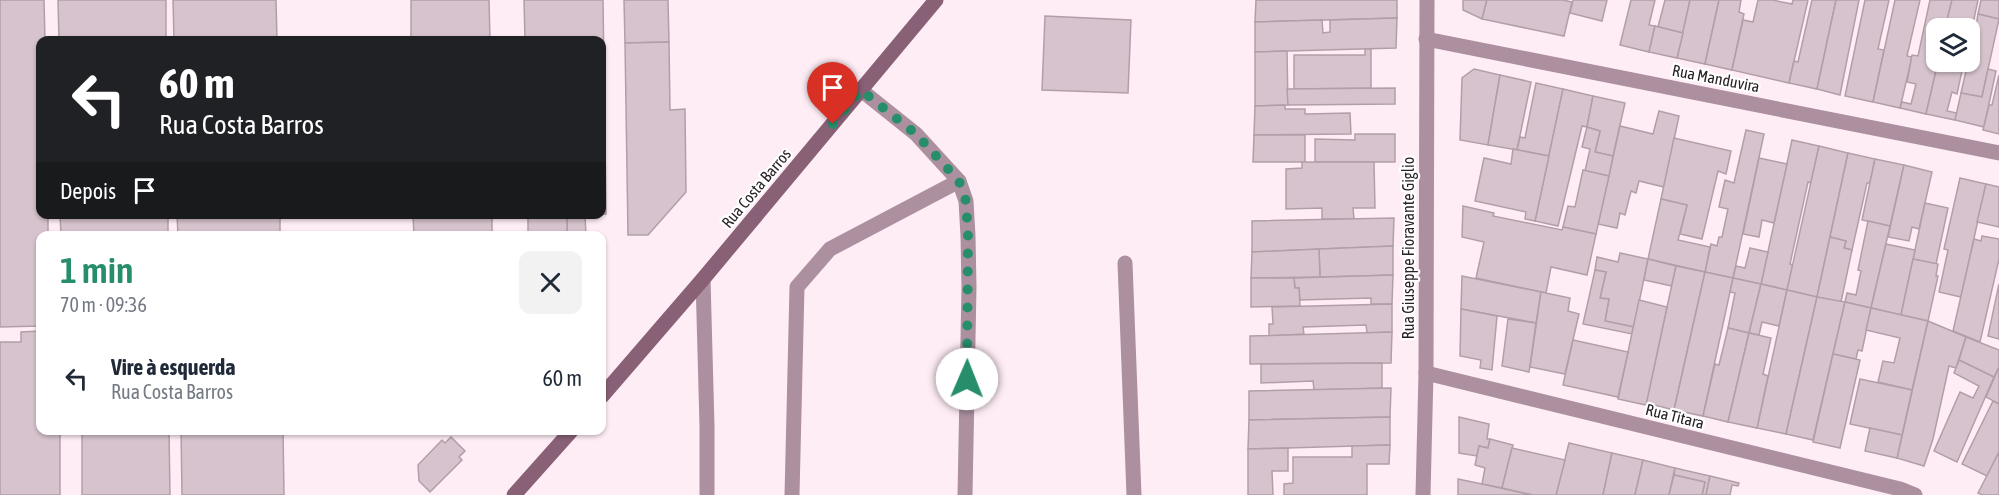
<!DOCTYPE html>
<html lang="pt">
<head>
<meta charset="utf-8">
<style>
	body { margin:0; font-family:"Asap Condensed",sans-serif; background:#f2f2f3; color:#1f2937; height:100vh; display:flex; flex-direction:column; font-size:22px; white-space:nowrap }
	* { box-sizing:border-box; margin:0 }
	p { font-size:20px; color:#747a83 }
	.icon { flex:none; width:33px; height:33px; fill:none; stroke:currentColor; stroke-width:2; stroke-linecap:round; stroke-linejoin:round }
	.map { position:relative; flex:1; overflow:hidden }
	.sheet { position:absolute; left:36px; top:231px; width:570px; height:204px; display:flex; flex-direction:column; background:#fff; border-radius:12px; box-shadow:0 2px 4px #0004 }
	.sheet>* { flex:none }
	.hud { position:absolute; left:36px; top:36px; width:570px; height:183px; border-radius:12px; box-shadow:0 2px 4px #0004; background:#202124; color:#fff; overflow:hidden }
	.tools { position:absolute; left:1926px; top:18px; display:grid; gap:12px }
	.tools a { display:grid; place-items:center; width:54px; height:54px; border-radius:12px; background:#fff; box-shadow:0 2px 4px #0004; font-size:30px }
	.pin { position:absolute; display:grid; place-items:center; width:51px; height:51px; color:#fff; margin:-62px -26px; border-radius:50% 50% 50% 0; rotate:-45deg; box-shadow:0 0 6px #0007 }
	.pin .icon { rotate:45deg }
	.me { position:absolute; width:66px; margin:-33px; rotate:1deg; stroke-linejoin:round; filter:drop-shadow(0 0 4px #0008) }
	.turn { display:flex; align-items:center; gap:21px; height:126px; padding:0 24px; font-size:27px }
	.turn .icon { width:78px; height:78px; stroke-width:2.5 }
	.turn b { display:block; font-size:42px; line-height:51px }
	.then { display:flex; align-items:center; height:57px; padding:0 24px; background:#0003; gap:12px; font-size:22px }
	.round { display:grid; place-items:center; flex:none; width:63px; height:63px; border-radius:12px; background:#f2f2f3 }
	.overview { display:flex; align-items:center; justify-content:space-between; height:102px; padding:0 24px }
	h1 { font-size:36px; font-weight:600; line-height:45px; color:#278e6b }
	ul { padding:0; list-style:none }
	li { display:flex; align-items:center; gap:18px; height:90px; padding:0 24px }
	li div { flex:1 }
	li b { display:block; font-size:22px }
	li em { font-style:normal }
	.map>svg:first-child { display:block }
</style>
</head>
<body>
<div class="map">
<svg width="1999" height="495" viewBox="0 0 1999 495">
	<rect width="100%" height="100%" fill="#ffedf6"/>
	<g fill="#d7c3cd" stroke="#b29ea8" stroke-width="1.5">
		<path d="M0,0H44L45,40H40V214H48V236H40V326L0,327Z"/>
		<path d="M58,0H166V40H59Z"/>
		<path d="M173,0H276L277,40H174Z"/>
		<path d="M411,0H489L490,40H411Z"/>
		<path d="M524,0H603L606,214L585,216L586,235H567V215L528,214H602V40H525Z"/>
		<path d="M624,0H668L669,42L625,43Z"/>
		<path d="M1256,0H1397V18L1255,22Z"/>
		<path d="M1463,0H1487L1482,19L1463,10Z"/>
		<path d="M1487,0H1563L1572,2L1564,36L1482,19Z"/>
		<path d="M1573,0H1607L1602,21L1570,13Z"/>
		<path d="M1631,0H1655L1649,25L1655,26L1649,52L1620,45Z"/>
		<path d="M1665,0H1690L1683,33L1658,27Z"/>
		<path d="M1690,0H1719L1705,64L1677,58Z"/>
		<path d="M1719,0H1741L1739,12L1744,14L1732,70L1705,64Z"/>
		<path d="M1758,0H1772L1792,4L1793,0H1808L1789,83L1732,70L1743,20L1753,22Z"/>
		<path d="M1812,0H1836L1817,89L1789,83L1794,61L1798,62Z"/>
		<path d="M1836,0H1859L1840,95L1817,89Z"/>
		<path d="M1865,0H1889L1878,49L1884,50L1873,102L1845,96Z"/>
		<path d="M1895,0H1920L1907,56L1912,57L1900,108L1873,102Z"/>
		<path d="M1930,0H1952L1945,28H1936L1938,62L1926,114L1900,108L1902,102L1911,104L1916,84L1907,82L1912,55L1918,56Z"/>
		<path d="M1952,0H1978L1970,38V28H1945Z"/>
		<path d="M1981,0H1999V19L1978,14Z"/>
		<path d="M1978,14L1999,19L1982,97L1961,93L1968,62H1970Z"/>
		<path d="M1045,16L1131,20L1128,93L1042,90Z"/>
		<path d="M1397,18L1396,48L1255,52V22L1322,20L1323,33L1330,32V20Z"/>
		<path d="M1655,26L1683,33L1677,58L1649,52Z"/>
		<path d="M669,42L670,110L685,109L686,192L648,235H628L625,43Z"/>
		<path d="M1365,49H1371V88L1294,89V55H1365Z"/>
		<path d="M1287,51L1288,105L1255,106V52Z"/>
		<path d="M1938,62H1964L1957,94L1952,92L1947,111L1957,113L1955,120L1926,114Z"/>
		<path d="M1474,69L1500,75L1488,145L1460,140L1462,78Z"/>
		<path d="M1988,69L1996,71L1984,127L1955,120L1961,93L1982,97Z"/>
		<path d="M1500,75L1531,82L1517,150L1488,145Z"/>
		<path d="M1999,75V134L1983,130L1989,105H1992Z"/>
		<path d="M1536,83L1563,89L1549,156L1517,150L1520,137L1525,138Z"/>
		<path d="M1395,88V104L1288,105L1287,89Z"/>
		<path d="M1563,89L1593,96L1587,127L1582,126L1558,226L1535,221Z"/>
		<path d="M1593,96L1625,103L1613,156L1595,152L1600,131L1587,127Z"/>
		<path d="M1285,105V109H1305V114L1350,113L1351,134L1254,135L1255,106Z"/>
		<path d="M1659,111L1679,116L1664,187L1639,181L1636,193L1631,191L1625,215L1620,213L1617,228L1598,224L1620,126L1653,134Z"/>
		<path d="M1587,127L1600,131L1595,152L1613,156L1609,176L1585,171L1590,149L1582,147Z"/>
		<path d="M1746,130L1764,134L1733,278L1705,272L1711,244L1717,246L1719,237H1722L1728,209L1719,207L1725,180L1734,183Z"/>
		<path d="M1355,134H1395V162H1315V139L1355,140Z"/>
		<path d="M1254,135H1305V162H1253Z"/>
		<path d="M1674,138L1731,151L1726,174L1718,171L1702,239L1680,234L1687,205L1661,199Z"/>
		<path d="M1792,140L1819,146L1811,183L1808,182L1790,264L1793,265L1787,290L1761,284Z"/>
		<path d="M1819,146L1848,153L1817,297L1787,290Z"/>
		<path d="M1513,149L1549,156L1535,221L1525,219L1526,212L1475,201L1484,158L1511,164Z"/>
		<path d="M1848,153L1875,159L1870,183H1867L1852,250L1844,248L1846,241L1830,237Z"/>
		<path d="M1759,158L1787,164L1774,223L1762,220L1759,237L1743,234Z"/>
		<path d="M1875,159L1904,165L1890,226L1862,220Z"/>
		<path d="M1302,162H1374L1375,208H1353L1354,219H1322V208L1286,209V169L1302,168Z"/>
		<path d="M1904,165L1932,172L1919,229L1912,227L1909,241L1888,237Z"/>
		<path d="M1583,170L1609,176L1596,234L1563,227L1568,206L1575,207Z"/>
		<path d="M1960,178L1986,184L1961,297L1939,292L1948,250L1944,249Z"/>
		<path d="M1986,184L1999,187V227L1977,222Z"/>
		<path d="M1661,199L1687,205L1678,240L1710,247L1705,272L1648,259Z"/>
		<path d="M1925,203L1948,208L1936,264L1913,259Z"/>
		<path d="M1463,206L1494,213L1493,216L1562,230L1563,227L1596,234L1587,275L1551,267L1546,293L1476,278L1484,242L1462,237Z"/>
		<path d="M60,214H168V236H61Z"/>
		<path d="M177,214H280V236H178Z"/>
		<path d="M413,214H492V236H414Z"/>
		<path d="M567,215V236H528V216Z"/>
		<path d="M1394,218L1393,246L1252,252V221Z"/>
		<path d="M1868,221L1890,226L1871,308L1845,302L1847,293L1856,295L1861,271L1858,270Z"/>
		<path d="M1982,236L1999,239V259L1980,342L1953,331L1974,239L1981,241Z"/>
		<path d="M1830,237L1846,241L1844,248L1852,250L1841,302L1817,297Z"/>
		<path d="M1886,244L1915,250L1901,315L1871,308Z"/>
		<path d="M1393,246V275L1320,277L1319,249Z"/>
		<path d="M1750,248L1768,252L1761,284L1733,278L1736,266L1745,268Z"/>
		<path d="M1319,249L1320,277L1251,278L1252,252Z"/>
		<path d="M1620,253L1648,259L1634,327L1605,321L1609,299L1600,298L1606,272L1595,270L1597,257L1618,262Z"/>
		<path d="M1648,259L1676,266L1672,286L1644,280Z"/>
		<path d="M1913,259L1938,264L1936,276H1938L1928,321L1901,315Z"/>
		<path d="M1676,266L1705,272L1674,410L1646,403Z"/>
		<path d="M1595,270L1606,272L1600,298L1609,299L1605,321L1634,327L1632,334L1583,324Z"/>
		<path d="M1705,272L1733,278L1703,416L1674,410Z"/>
		<path d="M1393,275L1392,304H1371V298L1300,300L1299,288H1295L1294,278Z"/>
		<path d="M1462,276L1541,292L1536,323L1461,309Z"/>
		<path d="M1251,278H1294L1295,288H1299L1300,306L1251,307Z"/>
		<path d="M1733,278L1761,284L1749,333L1728,328L1735,293L1730,292Z"/>
		<path d="M1761,284L1787,290L1779,326L1762,322L1759,335L1749,333Z"/>
		<path d="M1999,284V339L1988,336Z"/>
		<path d="M1787,290L1817,297L1786,434L1757,428Z"/>
		<path d="M1541,292L1570,298L1568,311L1579,314L1565,374L1530,367Z"/>
		<path d="M1817,297L1845,302L1813,440L1786,434Z"/>
		<path d="M1639,300L1667,307L1646,405L1618,399Z"/>
		<path d="M1845,302L1871,308L1862,351L1858,350L1856,359L1833,354Z"/>
		<path d="M1392,304V332L1367,333L1366,325L1303,327L1304,334L1269,336V324H1273L1272,307Z"/>
		<path d="M1871,308L1928,321L1912,390L1878,382L1883,361L1894,363L1900,338L1866,330Z"/>
		<path d="M1461,309L1497,316L1492,370L1480,368L1481,360L1460,356Z"/>
		<path d="M1508,319L1536,323L1529,372L1502,366Z"/>
		<path d="M1928,321L1966,337L1956,368L1949,366L1933,439L1924,466L1897,458Z"/>
		<path d="M1728,328L1749,333L1728,422L1703,416L1715,364L1719,365Z"/>
		<path d="M40,331V430H60V495H0V342H21V332Z"/>
		<path d="M1392,332L1391,363L1250,364V336Z"/>
		<path d="M1749,333L1771,338L1763,374L1768,376L1757,428L1728,422Z"/>
		<path d="M1966,337L1999,350V367L1994,377L1959,360Z"/>
		<path d="M1573,340L1628,352L1618,397L1563,385Z"/>
		<path d="M1833,354L1860,360L1840,448L1813,442Z"/>
		<path d="M1959,360L1994,377L1957,462L1934,451L1960,392L1973,398L1979,386L1954,373Z"/>
		<path d="M1382,363V388L1314,390L1313,381L1261,383V364Z"/>
		<path d="M1999,367V404L1986,397Z"/>
		<path d="M1860,379L1912,390L1902,435L1850,424Z"/>
		<path d="M1391,388L1390,417L1249,420V391Z"/>
		<path d="M1993,401L1999,404V452L1987,476L1962,464Z"/>
		<path d="M1390,417V445L1248,449L1249,420Z"/>
		<path d="M1459,417L1489,424L1487,439H1490L1488,448L1479,446L1477,456L1459,453Z"/>
		<path d="M1870,428L1902,435L1897,458L1865,451Z"/>
		<path d="M82,430H169L170,495H82Z"/>
		<path d="M181,430H283L284,495H182Z"/>
		<path d="M451,437L465,451L459,457L462,460L430,492L419,481L418,465L442,440L445,443Z"/>
		<path d="M1490,439L1513,445L1502,488L1482,484L1485,468L1475,465L1479,446L1488,448Z"/>
		<path d="M1569,443L1612,453L1603,495H1556Z"/>
		<path d="M1390,445L1389,464H1367V495H1284V484L1293,483V457H1352V446Z"/>
		<path d="M1288,448V471H1272L1273,495H1248V449Z"/>
		<path d="M1512,448L1565,460L1556,495H1533L1502,488Z"/>
		<path d="M1999,452V495H1983L1978,493Z"/>
		<path d="M1612,453L1643,460L1635,495H1603Z"/>
		<path d="M1643,460L1675,468L1669,495H1635Z"/>
		<path d="M1675,468L1710,476L1706,495H1702L1705,482L1674,475Z"/>
		<path d="M1674,475L1705,482L1702,495H1669Z"/>
		<path d="M1710,476L1739,483L1738,486L1732,485L1730,495H1706Z"/>
		<path d="M1458,479L1482,484L1532,495H1458Z"/>
	</g>
	<g fill="none" stroke-linecap="round" stroke-linejoin="round">
		<g stroke="#ac909f" stroke-width="15">
			<path d="M1426,39L1999,153"/>
			<path d="M861,90L916,134L959,181L966,201L968,236L969,287L965,495"/>
			<path d="M1125,263L1134,495"/>
			<path d="M703,279L707,426V495"/>
			<path d="M1426,373L1900,489L1915,495"/>
			<path d="M792,495L797,287L830,249L959,181"/>
			<path d="M1423,495L1426,373L1427,0"/>
		</g>
		<g stroke="#896177" stroke-width="15">
			<path d="M602,396L703,279L936,0"/>
			<path d="M514,495L572,430"/>
		</g>
	</g>
	<g fill="none" stroke-linecap="round" stroke-linejoin="round">
		<path stroke="#278e6b" stroke-width="10" stroke-dasharray="0 18" d="M833,124L861,90L916,134L959,181L966,201L968,236L967,379"/>
	</g>
	<g text-anchor="middle" dominant-baseline="central" stroke-width="4.5" stroke-linejoin="round" paint-order="stroke">
		<g font-size="16" fill="#282125" stroke="#fff">
			<text transform="translate(1716 78) rotate(11)">Rua Manduvira</text>
			<text transform="translate(756 188) rotate(-50)">Rua Costa Barros</text>
			<text transform="translate(1408 248) rotate(-90)">Rua Giuseppe Fioravante Giglio</text>
			<text transform="translate(1675 416) rotate(14)">Rua Titara</text>
		</g>
	</g>
</svg>
<div class="tools">
<a><svg class="icon" aria-label="layers" viewBox="0 0 24 24"><path d="M12 4l9 5-9 5-9-5zM3 14l9 5 9-5"/></svg></a>
</div>
<div class="pin" style="left:833px;top:124px;background:#d93025"><svg class="icon" aria-label="arrive" viewBox="0 0 24 24"><path d="M6 21V4h12l-3 4 3 4H6"/></svg></div>
<svg class="me" style="left:967px;top:379px" viewBox="-20 -20 40 40"><circle r="19" fill="#fff"/><path d="M0-13L10 11 0 6-10 11z" fill="#278e6b"/></svg>
<div class="hud">
<div class="turn"><svg class="icon" aria-label="left" viewBox="0 0 24 24"><path d="M17 20v-9H6M10 6l-5 5 5 5"/></svg><div><b>60 m</b>Rua Costa Barros</div></div>
<div class="then">Depois<svg class="icon" aria-label="arrive" viewBox="0 0 24 24"><path d="M6 21V4h12l-3 4 3 4H6"/></svg></div>
</div>
<section class="sheet">
<div class="overview"><div><h1>1 min</h1><p>70 m · 09:36</p></div><a class="round"><svg class="icon" aria-label="close" viewBox="0 0 24 24"><path d="M6 6l12 12M18 6L6 18"/></svg></a></div>
<ul>
<li><svg class="icon" aria-label="left" viewBox="0 0 24 24"><path d="M17 20v-9H6M10 6l-5 5 5 5"/></svg><div><b>Vire à esquerda</b><p>Rua Costa Barros</p></div><em>60 m</em></li>
</ul>
</section>
</div>
</body>
</html>
